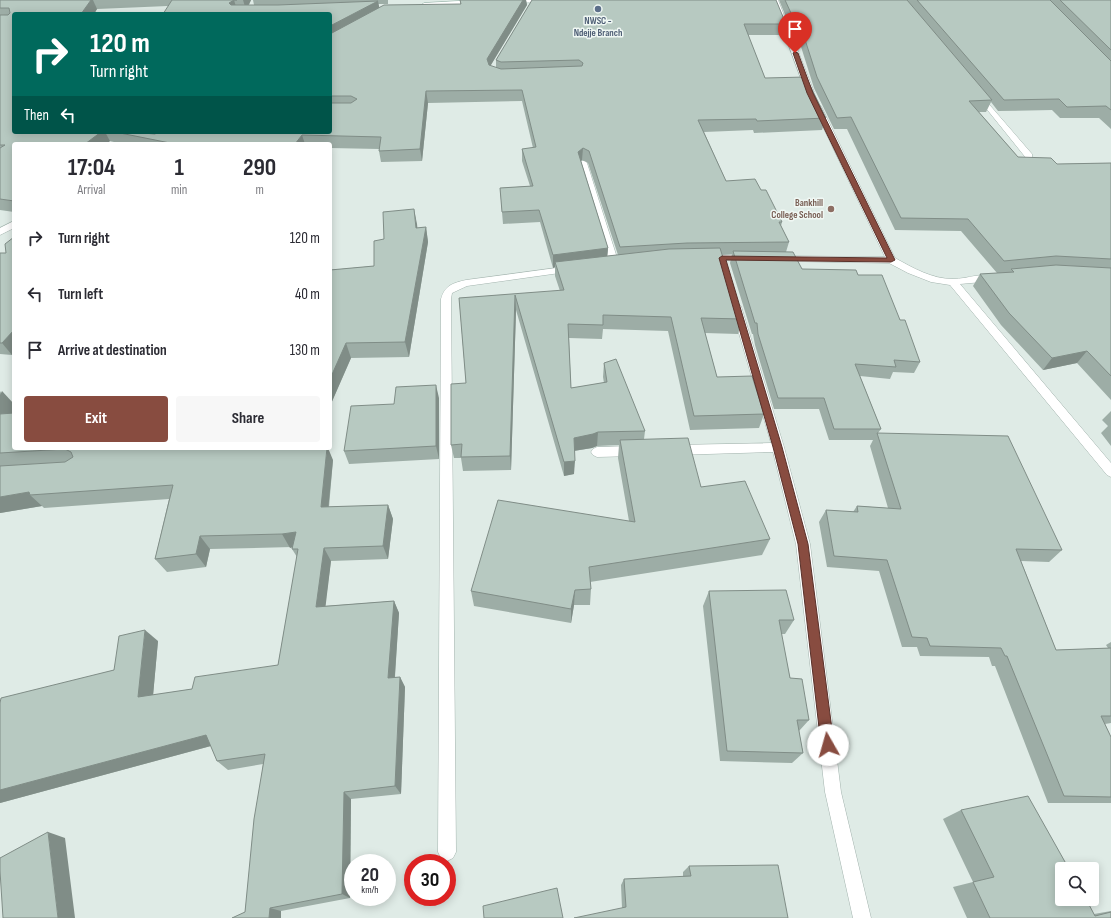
<!DOCTYPE html>
<html lang="en">
<head>
<meta charset="utf-8">
<style>
	body { margin:0; font-family:"Sofia Sans Condensed",sans-serif; background:#f7f7f7; color:#2b2b33; height:100vh; display:flex; flex-direction:column; font-size:15px; white-space:nowrap }
	* { box-sizing:border-box; margin:0 }
	p { font-size:13px; color:#7c7c81 }
	.icon { flex:none; width:22px; height:22px; fill:none; stroke:currentColor; stroke-width:2; stroke-linecap:round; stroke-linejoin:round }
	.map { position:relative; flex:1; overflow:hidden }
	.details { position:absolute; left:12px; top:142px; width:320px; height:308px; display:flex; flex-direction:column; background:#fff; border-radius:4px; box-shadow:0 2px 10px #0003 }
	.details>* { flex:none }
	.hud { position:absolute; left:12px; top:12px; width:320px; height:122px; border-radius:4px; box-shadow:0 2px 10px #0003; background:#00695c; color:#fff; overflow:hidden }
	.controls { position:absolute; left:1055px; top:862px; display:grid; gap:8px }
	.controls a { display:grid; place-items:center; width:44px; height:44px; border-radius:4px; background:#fff; box-shadow:0 2px 10px #0003; font-size:20px }
	.speed { position:absolute; left:344px; top:854px; display:flex; gap:8px; font-size:20px; font-weight:700; text-align:center }
	.speed>* { display:grid; place-content:center; width:52px; height:52px; border-radius:50%; background:#fff; box-shadow:0 2px 10px #0003; line-height:1 }
	.speed small { font-size:10px; font-weight:400 }
	.speed .limit { border:6px solid #d22; background:#fff; color:#111 }
	.pin { position:absolute; display:grid; place-items:center; width:34px; height:34px; color:#fff; margin:-41px -17px; border-radius:50% 50% 50% 0; rotate:-45deg; box-shadow:0 0 4px #0007 }
	.pin .icon { rotate:45deg }
	.me { position:absolute; width:44px; margin:-22px; rotate:353deg; stroke-linejoin:round; filter:drop-shadow(0 0 3px #0008) }
	.turn { display:flex; align-items:center; gap:14px; height:84px; padding:0 12px; font-size:18px }
	.turn .icon { width:52px; height:52px; stroke-width:2.5 }
	.turn b { display:block; font-size:28px; line-height:34px }
	.then { display:flex; align-items:center; height:38px; padding:0 12px; background:#0003; gap:8px; font-size:15px }
	.eta { display:flex; justify-content:space-evenly; align-items:center; height:68px; text-align:center }
	.eta b { font-size:24px; font-weight:700; line-height:28px }
	.cta { display:flex; gap:8px; margin-top:auto; padding:8px 12px }
	.cta a { flex:1; height:46px; border-radius:4px; background:#884c40; color:#fff; font-size:16px; font-weight:700; line-height:46px; text-align:center }
	.cta a+a { background:#f7f7f7; color:#2b2b33 }
	ul { padding:0; list-style:none }
	li { display:flex; align-items:center; gap:12px; height:56px; padding:0 12px }
	li div { flex:1 }
	li b { display:block; font-size:15px }
	li em { font-style:normal }
	.map>svg:first-child { display:block }
</style>
</head>
<body>
<div class="map">
<svg width="1111" height="918" viewBox="0 0 1111 918">
	<rect width="100%" height="100%" fill="#dfebe6"/>
	<g fill="none" stroke-linecap="round" stroke-linejoin="round">
		<g stroke="#a2b3ad" stroke-width="1">
			<g id="street">
				<path d="M772,0H778L814,92L812,93L806,92Z"/>
				<path d="M979,94L981,95L1032,154V158H1026L977,97V95Z"/>
				<path d="M815,106H821L822,108L895,258C913,268 932,279 953,279C967,279 983,272 996,276L998,278L993,281L960,284L1111,463V477L1107,475L950,285L931,282L908,273L889,263L778,261L776,259L778,257L781,256L885,257L814,108Z"/>
				<path d="M580,161H586L587,163L619,264L617,266H611L609,264L579,163Z"/>
				<path d="M14,221V228L0,235V228Z"/>
				<path d="M707,255H746L751,258L746,261L704,260L702,258L704,256Z"/>
				<path d="M571,266L574,267L576,269L574,271L467,286L452,293L451,299L456,852L453,858L447,861L441,858L438,852L441,299C445,285 453,283 466,280Z"/>
				<path d="M736,303L741,306L784,447L810,544L841,792L871,918H853L825,792L796,544L773,452L675,455L671,453L669,450L671,447L675,445L771,443L731,306Z"/>
				<path d="M635,446L639,448L641,451L639,454L635,456L597,457L593,455L591,452L593,449L597,447Z"/>
			</g>
		</g>
		<g stroke="#9db8ae" stroke-width="1">
			<g id="secondary">
				<path d="M476,0L478,1V3L424,7L421,5L424,3Z"/>
				<path d="M508,0H555L552,2L510,3L508,2Z"/>
			</g>
		</g>
		<use href="#street" fill="#fff" fill-rule="evenodd"/>
		<use href="#secondary" fill="#fff" fill-rule="evenodd"/>
	</g>
	<g fill="#9dada6" fill-rule="evenodd">
		<path d="M0,0H251L249,5H254L253,0H388V4H378L379,8L460,4V0H526L527,5L490,66L496,68V60L532,0L786,24L783,35H748L765,78L826,118L822,130L754,133L753,130L704,132L726,181L761,190L782,222L781,226L789,242L786,252L802,269L858,275L900,320L920,362L914,373L893,372L890,379L860,376L881,429L878,433L1062,550L1049,562L1021,561L1056,650L1108,648L1106,645L1111,642V723L1105,724L1111,737V803H1048L995,666H992L989,657L920,656L917,647H902L879,571L827,567L819,522L826,510L853,512L857,506L888,508L870,446L873,440H829L819,409H774L755,345L753,334H752L730,263L732,254L722,255L742,319L738,334L705,333L717,377L764,414L759,428L690,430L668,331L603,329L602,339L569,338L571,388L604,383L603,377L604,363L645,431L644,439L701,487L770,539L762,555L590,582L591,589L590,605H574L571,623L474,606L471,591L629,521L618,458L619,445L597,446L592,448L574,451V474L564,476L516,310L511,470L463,471L461,458H454L451,445L466,383L459,298L560,291L555,276V267L553,268L540,222L503,224L500,188L530,186L522,161V149L533,148L522,101L428,103L422,161L381,162L379,151V149L330,148V144H122L110,141L14,144V212L0,210ZM168,6L330,14V132H14V14H94L97,9ZM582,160L588,163L618,255L607,256L608,248L581,161Z"/>
		<path d="M779,0H1111V129L1099,118H1060L1052,110L998,111L991,102L986,112H979L1018,157L1057,164L1111,163V400L1077,363L1043,370L1001,325L973,286L980,274L997,273L961,231L895,230L847,129H834L814,88L797,34H793Z"/>
		<path d="M417,224V228L426,227L428,242L409,357L351,358L330,406V270L374,266L384,239Z"/>
		<path d="M14,237V353L12,355L0,354V253H6Z"/>
		<path d="M0,391L12,413L14,448H297L333,460L329,507L388,505L393,519L388,559L331,561L325,606L394,601L399,613L395,677H400L405,687L401,794L351,799L350,898L281,911V918H232L245,912L263,764L228,770L217,761L211,746L0,803V703L114,670L158,641L153,695L192,689L278,665L297,557L292,549V547L210,549L206,567L167,572L155,559L169,499L44,508L42,506L0,513Z"/>
		<path d="M439,398V459L349,464L344,451L394,404Z"/>
		<path d="M1111,411V446L1101,433L1108,426L1102,420Z"/>
		<path d="M709,591L794,620L785,634H781L790,678L809,720L799,731L803,753L792,763L720,761L703,606Z"/>
		<path d="M961,810L1094,914L1111,911V918H967L953,887L973,882L943,819Z"/>
		<path d="M689,866L788,918L622,908L621,885L624,879L683,877V872Z"/>
	</g>
	<g fill="#808d87">
		<path d="M91,0H93L97,9L94,14H81Z"/>
		<path d="M234,0L237,10L229,3Z"/>
		<path d="M243,0H251L246,10Z"/>
		<path d="M523,0H526L527,5L488,70L487,59Z"/>
		<path d="M378,1L380,11L330,38V26Z"/>
		<path d="M426,91L428,103L422,161L420,149Z"/>
		<path d="M101,132H105L110,141L107,144H85Z"/>
		<path d="M143,132H167L154,140L143,133Z"/>
		<path d="M302,135L305,144H295Z"/>
		<path d="M583,148L582,160L578,163V152Z"/>
		<path d="M414,209L417,224L419,243L416,228Z"/>
		<path d="M426,227L428,242L409,357L405,342Z"/>
		<path d="M608,248L607,261L555,262V267L553,268V255Z"/>
		<path d="M515,295L516,310L511,470L510,456Z"/>
		<path d="M14,330V353L12,355L2,343Z"/>
		<path d="M346,343L351,358L330,406V379Z"/>
		<path d="M1087,351L1077,363L1043,370L1052,358Z"/>
		<path d="M436,385L439,398V459L436,446Z"/>
		<path d="M2,391L14,404V409L4,429L0,426V395Z"/>
		<path d="M598,432L597,446L592,448L573,451L574,438Z"/>
		<path d="M286,448H297L293,464L286,449Z"/>
		<path d="M327,448H328L333,460L327,521L321,507Z"/>
		<path d="M575,461L574,474L564,476V462Z"/>
		<path d="M29,492L30,495L42,506L0,513V497Z"/>
		<path d="M388,505L393,519L388,559L383,546Z"/>
		<path d="M296,532L303,545L290,548L282,534Z"/>
		<path d="M200,536L210,549L206,567L196,554Z"/>
		<path d="M324,548L331,561L324,619L316,607Z"/>
		<path d="M575,590L574,605L571,623V609Z"/>
		<path d="M394,601L399,613L394,688L388,678Z"/>
		<path d="M145,630L158,641L152,707L138,697Z"/>
		<path d="M400,677L405,687L401,794L395,786Z"/>
		<path d="M206,735L218,744L0,803V790Z"/>
		<path d="M344,792L351,799L350,898L342,894Z"/>
		<path d="M48,832L65,838L75,918H58Z"/>
		<path d="M270,908L281,911V918H269Z"/>
	</g>
	<g fill="#b7c9c1" stroke="#808d87">
		<path d="M0,0H91L81,14H14V132H101L85,144H14V201L0,199V148L5,145H0V15H8L10,13L9,8H0Z"/>
		<path d="M172,0H237H234L229,3L231,5H278L378,1L330,26V14H163Z"/>
		<path d="M460,0H523L487,59L489,65L501,69L582,66L583,63L579,60L501,62L496,60L532,0H776L786,24H744L765,78L806,77L826,118L757,121L756,119L698,120L726,181L755,179L761,190H766L782,222H779L789,242L687,243L620,247L589,151L583,148L578,152L608,248L553,255L539,210L502,212L500,188L533,186L522,149L536,147L522,90L426,91L420,149L379,151L381,137L302,135L295,144L283,143L282,144H175L115,132H143V133L155,134L158,132H330V103H351L357,99L351,96H330V34L384,5L461,4Z"/>
		<path d="M785,0H907L992,100L969,101L1018,157L1051,158L1057,164L1111,163V259L1056,256L1004,261L968,219L901,218L851,117L837,118L817,77L800,24H796Z"/>
		<path d="M917,0H1050L1111,61V110L1106,106L1067,107L1059,99L1004,100Z"/>
		<path d="M1060,0H1111V50Z"/>
		<path d="M414,209L416,228L426,227L405,342L346,343L330,379V270L374,266V241L384,239L383,212Z"/>
		<path d="M14,237V330L2,343H0V253H6L5,244Z"/>
		<path d="M720,248L742,319L701,318L717,377L752,376L764,414L694,416L671,317L603,315V325L568,324L571,388L607,382L604,363L616,359L645,431L598,432L593,434L574,438L575,461L564,462L515,295L510,456L461,457L462,444L451,445V384L466,383L459,298L564,290L555,262L669,249Z"/>
		<path d="M733,251L793,252L802,269L856,270L858,275H882L900,320H905L920,362L894,360L896,367L855,364L881,429H834L824,398H778L758,334L757,323H755Z"/>
		<path d="M1056,265L1111,268V376L1087,351L1052,358L1009,313L980,274L1014,272L1011,269Z"/>
		<path d="M436,385V446L344,451L351,406L394,404L396,387Z"/>
		<path d="M14,413V448H286V449L301,448H327L321,507L388,505L383,546L324,548L316,607L394,601L388,678L400,677L395,786L344,792L342,894L270,908L269,918H232L245,912L254,819L265,754L217,761L206,735L0,790V703L1,698L114,670L119,636L145,630L138,697L192,689L195,677L278,665L298,549H292L296,532L282,534L200,536L196,554L155,559L173,485L30,495L29,492L0,497V466L65,462L73,457L71,452L65,449L0,453V414Z"/>
		<path d="M877,433L1008,436L1062,550L1016,549L1056,650L1111,648V716H1101L1111,737V797L1064,796L1007,656H1005L1001,648L930,646L927,638L912,637L887,560L834,556L826,510L858,512L857,506L901,509Z"/>
		<path d="M688,438L701,487L745,481L770,539L589,567L591,589L575,590L571,609L471,591L498,500L635,522L620,440Z"/>
		<path d="M786,590L794,620H779L790,678L802,679L809,720H797L803,753L727,751L709,591Z"/>
		<path d="M1028,796L1069,869H1062V899H1086L1095,916L1111,912V918H990L973,882L994,877L961,810Z"/>
		<path d="M48,832L58,918H3L0,871V858Z"/>
		<path d="M778,865L788,918H574L626,907L624,879L691,876L689,866Z"/>
		<path d="M557,888L563,918H484L483,906Z"/>
	</g>
	<path fill="#884c40" stroke="#58312a" d="M795,52L798,53L813,93L895,260L891,262L726,260L782,447L808,544L834,745L832,749L828,751L823,749L821,745L798,544L773,447L719,258L722,256L887,258L807,93L793,53Z"/>
	<circle fill="#5c6f8a" stroke="#f0f8f4" stroke-width="1.5" cx="598" cy="9" r="4"/>
	<circle fill="#8d6e63" stroke="#f0f8f4" stroke-width="1.5" cx="831" cy="209" r="4"/>
	<g text-anchor="middle" dominant-baseline="central" stroke-width="3" stroke-linejoin="round" paint-order="stroke">
		<g font-size="10" font-weight="bold" fill="#4e5e75" stroke="#f0f8f4">
			<text x="598" y="21">NWSC -<tspan x="598" dy="12">Ndejje Branch</tspan></text>
		</g>
		<g font-size="10" font-weight="bold" fill="#785e54" stroke="#f0f8f4" text-anchor="end">
			<text x="823" y="203">Bankhill<tspan x="823" dy="12">College School</tspan></text>
		</g>
	</g>
</svg>
<div class="controls">
<a><svg class="icon" aria-label="search" viewBox="0 0 24 24"><circle cx="10" cy="10" r="6"/><path d="M15 15l6 6"/></svg></a>
</div>
<div class="speed"><div>20<small>km/h</small></div><div class="limit">30</div></div>
<div class="pin" style="left:795px;top:53px;background:#d93025"><svg class="icon" aria-label="arrive" viewBox="0 0 24 24"><path d="M6 21V4h12l-3 4 3 4H6"/></svg></div>
<svg class="me" style="left:828px;top:745px" viewBox="-20 -20 40 40"><circle r="19" fill="#fff"/><path d="M0-13L10 11 0 6-10 11z" fill="#884c40"/></svg>
<div class="hud">
<div class="turn"><svg class="icon" aria-label="right" viewBox="0 0 24 24"><path d="M7 20v-9h11M14 6l5 5-5 5"/></svg><div><b>120 m</b>Turn right</div></div>
<div class="then">Then<svg class="icon" aria-label="left" viewBox="0 0 24 24"><path d="M17 20v-9H6M10 6l-5 5 5 5"/></svg></div>
</div>
<section class="details">
<div class="eta">
<div><b>17:04</b><p>Arrival</p></div>
<div><b>1</b><p>min</p></div>
<div><b>290</b><p>m</p></div>
</div>
<ul>
<li><svg class="icon" aria-label="right" viewBox="0 0 24 24"><path d="M7 20v-9h11M14 6l5 5-5 5"/></svg><div><b>Turn right</b></div><em>120 m</em></li>
<li><svg class="icon" aria-label="left" viewBox="0 0 24 24"><path d="M17 20v-9H6M10 6l-5 5 5 5"/></svg><div><b>Turn left</b></div><em>40 m</em></li>
<li><svg class="icon" aria-label="arrive" viewBox="0 0 24 24"><path d="M6 21V4h12l-3 4 3 4H6"/></svg><div><b>Arrive at destination</b></div><em>130 m</em></li>
</ul>
<div class="cta"><a>Exit</a><a>Share</a></div>
</section>
</div>
</body>
</html>
